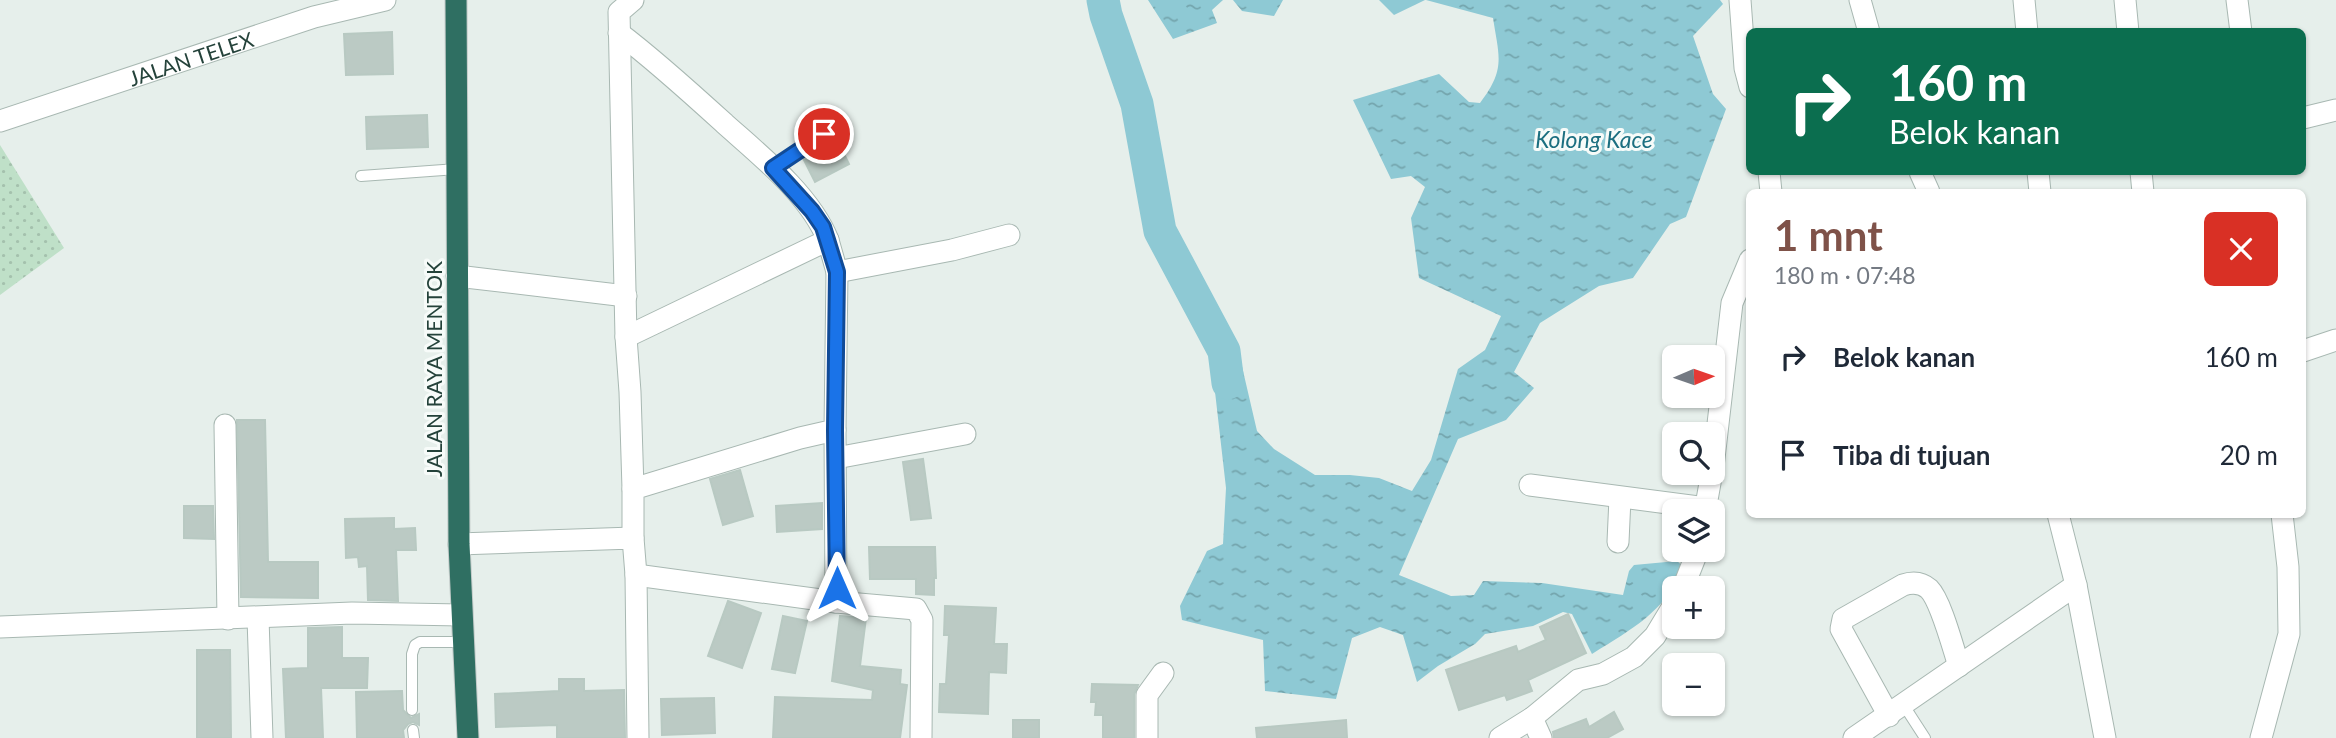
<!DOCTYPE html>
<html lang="id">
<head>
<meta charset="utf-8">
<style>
	body { margin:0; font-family:Lato,sans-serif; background:#f6f6f7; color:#1f2937; height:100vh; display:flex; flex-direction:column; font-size:26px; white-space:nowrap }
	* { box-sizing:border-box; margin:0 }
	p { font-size:23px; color:#747a83 }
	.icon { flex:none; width:38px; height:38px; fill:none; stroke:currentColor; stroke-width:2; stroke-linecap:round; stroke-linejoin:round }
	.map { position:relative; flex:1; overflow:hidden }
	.side { position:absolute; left:1746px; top:189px; width:560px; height:329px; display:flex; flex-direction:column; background:#fff; border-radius:10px; box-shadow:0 2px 5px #0004 }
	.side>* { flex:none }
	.top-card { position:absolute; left:1746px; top:28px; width:560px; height:147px; border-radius:10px; box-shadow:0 2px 5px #0004; background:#0b6e4f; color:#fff; overflow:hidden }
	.needle { width:46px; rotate:88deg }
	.buttons { position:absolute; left:1662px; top:345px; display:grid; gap:14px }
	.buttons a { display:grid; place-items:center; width:63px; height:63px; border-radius:10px; background:#fff; box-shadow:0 2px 5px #0004; font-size:35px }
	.pin { position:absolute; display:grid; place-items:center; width:60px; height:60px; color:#fff; margin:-30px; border:4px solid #fff; border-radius:50%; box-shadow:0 2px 7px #0007 }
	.me { position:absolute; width:77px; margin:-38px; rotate:0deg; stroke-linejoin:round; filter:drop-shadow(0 0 5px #0008) }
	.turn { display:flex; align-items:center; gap:24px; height:147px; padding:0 28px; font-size:32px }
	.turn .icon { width:91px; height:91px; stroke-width:2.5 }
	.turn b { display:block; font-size:49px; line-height:60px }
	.round { display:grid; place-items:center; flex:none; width:74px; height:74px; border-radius:10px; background:#f6f6f7 }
	.headline { display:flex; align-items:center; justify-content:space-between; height:119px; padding:0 28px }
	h1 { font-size:42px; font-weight:700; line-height:52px; color:#7f5249 }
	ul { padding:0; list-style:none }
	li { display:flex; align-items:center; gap:21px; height:98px; padding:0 28px }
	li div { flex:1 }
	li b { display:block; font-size:26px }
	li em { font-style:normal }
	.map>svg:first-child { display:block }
</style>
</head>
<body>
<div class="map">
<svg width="2336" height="738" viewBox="0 0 2336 738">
	<defs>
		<pattern id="grass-dots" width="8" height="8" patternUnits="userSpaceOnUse" patternTransform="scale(1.75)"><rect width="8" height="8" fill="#bfe0c8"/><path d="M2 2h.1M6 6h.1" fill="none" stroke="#a4c1ad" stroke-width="1.8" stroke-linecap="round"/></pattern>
		<pattern id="water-ripples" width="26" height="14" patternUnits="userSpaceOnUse" patternTransform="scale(1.75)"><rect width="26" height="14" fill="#8ec9d4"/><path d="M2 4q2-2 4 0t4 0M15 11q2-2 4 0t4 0" fill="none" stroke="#74a5ad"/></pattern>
	</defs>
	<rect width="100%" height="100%" fill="#e6efeb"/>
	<path fill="url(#grass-dots)" d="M0,145L64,248L0,295Z"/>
	<g fill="url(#water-ripples)">
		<path d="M1148,0H1223L1212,10L1217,23L1173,39Z"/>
		<path d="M1233,0H1283L1274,16L1242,11Z"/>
		<path d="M1379,0H1425L1394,15Z"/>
		<path d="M1426,0H1720L1723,4L1693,36L1713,94L1726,109L1686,217L1670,224L1633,278L1599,286L1540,323L1514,372L1534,388L1506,420L1458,439L1399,575L1451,596L1474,595L1483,581L1542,583L1623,595L1629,571L1634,565L1677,561L1685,568C1661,614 1635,627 1592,654L1572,614L1563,612L1533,626L1485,634L1475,644L1438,666L1417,682L1403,635L1380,627L1352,638L1336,699L1265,691L1263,640L1182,620L1180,606L1207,551L1223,544L1226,488L1210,348L1230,330L1237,345L1257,431L1274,449L1315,475H1350L1379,478L1412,491L1431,460L1458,369L1485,350L1501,316L1419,278L1411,218L1425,187L1411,176L1391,179L1353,100L1439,74L1469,102L1480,103C1506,69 1499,57 1493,18Z"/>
	</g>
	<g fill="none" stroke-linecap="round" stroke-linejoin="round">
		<path stroke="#8ec9d4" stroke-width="33" d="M1103,0L1106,15L1137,104L1160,231L1224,351L1228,383"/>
	</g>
	<g fill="#bbcac4" stroke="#b8c9c2" stroke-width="2">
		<path d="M392,32L393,74L346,75L344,34Z"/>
		<path d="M427,115L428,147L367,149L366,117Z"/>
		<path d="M834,134L849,164L815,182L803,158Z"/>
		<path d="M237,420H265L268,562H318V598L241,597Z"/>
		<path d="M923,459L931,518L911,520L903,462Z"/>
		<path d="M740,470L753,516L723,525L710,479Z"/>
		<path d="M822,503V529L777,532L776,506Z"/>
		<path d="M184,506H213L214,539L184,538Z"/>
		<path d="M394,518V529L415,528L416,550H396L398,601L368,600L367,566L359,567L358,557L346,558L345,519Z"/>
		<path d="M869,547H935L936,578H934V595L916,594V579H870Z"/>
		<path d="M728,601L761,613L742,668L708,656Z"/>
		<path d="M945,606L996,608L994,644H1007L1006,673L989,672L988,714L939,712L940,684H946L949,635H944Z"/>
		<path d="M1568,614L1586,653L1528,680L1532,691L1507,700L1505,695L1459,710L1446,670L1516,646L1518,652L1546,640L1540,627Z"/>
		<path d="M783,616L807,621L795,673L772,669Z"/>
		<path d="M840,616L866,618L860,666L901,670L900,684L907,685L900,738H773L775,697L872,700L873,690L832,681Z"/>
		<path d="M342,627V658H368L367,688H321L323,738H286L283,669L308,668V628Z"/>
		<path d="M197,650H230L231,738H197Z"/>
		<path d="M559,679H584V691L624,690L625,738H557V725L496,727L495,694L559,691Z"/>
		<path d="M1092,684L1138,685L1134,695V738H1103V715H1095L1096,702H1091Z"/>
		<path d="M402,691L403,710L411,718L419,714V725L413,722L408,724L403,730L404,738H357L356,692Z"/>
		<path d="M714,698L715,733L662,735L661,699Z"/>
		<path d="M1614,712L1623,729L1607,738H1554L1553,732L1586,719L1589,727Z"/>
		<rect x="1013" y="720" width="26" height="18"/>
		<path d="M1346,720L1347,738H1257L1256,728Z"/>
	</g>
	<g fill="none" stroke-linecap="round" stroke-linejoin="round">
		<g stroke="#a8b8b2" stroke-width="12">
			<g id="lane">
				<path d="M773,168L824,134"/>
				<path d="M361,176L457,169"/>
				<path d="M1903,704L1925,738"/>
				<path d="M412,710V654L415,645L420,642H463"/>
				<path d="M413,730L414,738"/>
			</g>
		</g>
		<g stroke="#a8b8b2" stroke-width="23">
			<g id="street">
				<path d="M1740,0L1745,68L1750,87"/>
				<path d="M1860,0L1869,32"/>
				<path d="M2024,0L2027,32"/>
				<path d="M2125,0L2128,32"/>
				<path d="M2237,0L2241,32"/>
				<path d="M619,33C656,61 691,93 725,124C761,156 810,195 828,240"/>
				<path d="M2303,118L2336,110"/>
				<path id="s1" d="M0,121L314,17L385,0"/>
				<path d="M1769,172L1771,192"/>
				<path d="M1920,172L1929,192"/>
				<path d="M2038,172L2040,192"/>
				<path d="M2141,172L2143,192"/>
				<path d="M837,272L952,250L1009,235"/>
				<path d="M457,276L626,296"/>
				<path d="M626,337L828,240L837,272L835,430L800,438L633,489V538"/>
				<path d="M2303,351L2336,340"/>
				<path d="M225,425L228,619"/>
				<path d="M836,458L965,434"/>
				<path d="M1713,467L1732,303L1750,260"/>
				<path d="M1530,485L1706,508"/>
				<path d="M633,489L630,392L626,337L619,12L633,0"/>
				<path d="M1705,511L1712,472"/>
				<path d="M2058,514L2076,585L2105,738"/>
				<path d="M1618,542L1620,498"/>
				<path d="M459,544L633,538L636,575L638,738"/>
				<path d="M636,575L836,602L835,430"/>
				<path d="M1683,588L1698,550"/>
				<path d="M836,602L916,609L922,620L921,738"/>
				<path d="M258,618L262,738"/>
				<path d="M0,627L352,613L461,615"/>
				<path d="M1889,716L1841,629L1843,619L1903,585C1912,582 1921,582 1929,589C1941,601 1953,648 1959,666"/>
				<path d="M1532,718L1541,738"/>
				<path d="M1147,738V695L1163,673"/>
				<path d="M1500,738L1532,718L1578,680L1603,674L1634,657L1655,636L1675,603"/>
				<path d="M1854,738L2076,585"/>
				<path d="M2261,738L2289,634L2288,567L2282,514"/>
			</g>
		</g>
		<g stroke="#c2cac8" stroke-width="23">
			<path id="highway" d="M456,0L459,544L468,738"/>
		</g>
		<use href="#lane" stroke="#fff" stroke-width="10"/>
		<use href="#street" stroke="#fff" stroke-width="21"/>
		<use href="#highway" stroke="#2f6f62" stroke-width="21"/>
	</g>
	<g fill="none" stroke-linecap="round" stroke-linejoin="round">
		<g stroke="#114b97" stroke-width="18">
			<path id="route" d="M824,134L773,168L812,211L823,227L837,272L835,430L837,588"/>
		</g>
		<use href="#route" stroke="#1a73e8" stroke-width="12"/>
	</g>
	<g text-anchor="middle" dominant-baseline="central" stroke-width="6" stroke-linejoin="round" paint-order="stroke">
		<g font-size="21" fill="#24423a" stroke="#f7fbf9">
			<text stroke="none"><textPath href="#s1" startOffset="201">JALAN TELEX</textPath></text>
			<text transform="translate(433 369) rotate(-90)">JALAN RAYA MENTOK</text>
		</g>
		<g font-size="23" font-style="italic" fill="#1c6f80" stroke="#f7fbf9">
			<text x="1594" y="139">Kolong Kace</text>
		</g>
	</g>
</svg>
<div class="buttons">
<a><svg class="needle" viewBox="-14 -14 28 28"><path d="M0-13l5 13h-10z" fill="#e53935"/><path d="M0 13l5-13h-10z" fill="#747a83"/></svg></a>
<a><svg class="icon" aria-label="search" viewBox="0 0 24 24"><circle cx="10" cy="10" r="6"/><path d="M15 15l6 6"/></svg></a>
<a><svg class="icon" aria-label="layers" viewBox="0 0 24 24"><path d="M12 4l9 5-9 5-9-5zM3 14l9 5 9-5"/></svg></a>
<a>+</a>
<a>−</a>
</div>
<div class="pin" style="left:824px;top:134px;background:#d93025"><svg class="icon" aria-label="arrive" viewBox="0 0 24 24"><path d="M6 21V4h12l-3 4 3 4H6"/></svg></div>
<svg class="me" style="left:837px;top:588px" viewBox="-20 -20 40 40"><path d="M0-17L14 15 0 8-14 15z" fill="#1a73e8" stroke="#fff" stroke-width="4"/></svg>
<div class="top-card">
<div class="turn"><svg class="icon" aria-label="right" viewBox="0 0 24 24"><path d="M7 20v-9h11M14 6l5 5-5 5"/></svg><div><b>160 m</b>Belok kanan</div></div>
</div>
<section class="side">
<div class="headline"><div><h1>1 mnt</h1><p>180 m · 07:48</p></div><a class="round" style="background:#d93025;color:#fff"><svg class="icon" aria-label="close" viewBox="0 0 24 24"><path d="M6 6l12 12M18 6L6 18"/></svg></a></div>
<ul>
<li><svg class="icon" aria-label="right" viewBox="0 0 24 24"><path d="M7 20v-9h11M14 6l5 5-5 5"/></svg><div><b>Belok kanan</b></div><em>160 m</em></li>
<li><svg class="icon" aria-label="arrive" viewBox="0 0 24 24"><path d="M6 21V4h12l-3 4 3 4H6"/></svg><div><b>Tiba di tujuan</b></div><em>20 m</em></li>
</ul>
</section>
</div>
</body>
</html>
